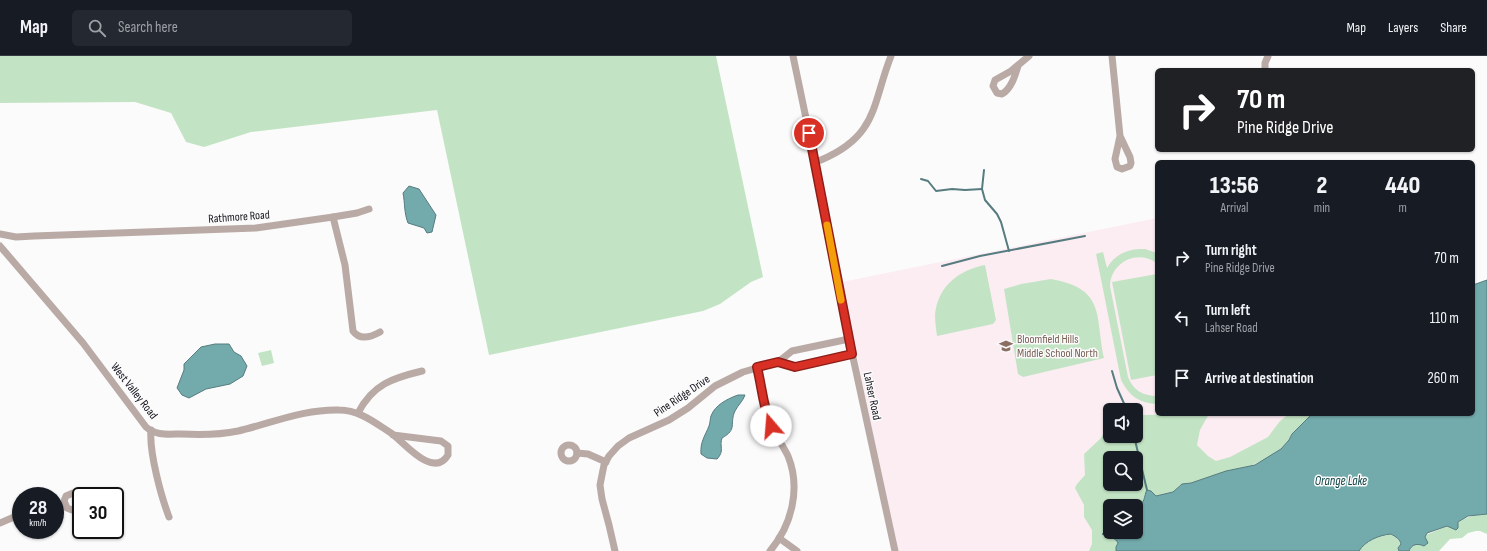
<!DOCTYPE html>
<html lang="en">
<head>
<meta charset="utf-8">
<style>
	body { margin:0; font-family:"Sofia Sans Condensed",sans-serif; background:#242831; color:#f1f3f6; height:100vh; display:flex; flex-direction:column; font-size:15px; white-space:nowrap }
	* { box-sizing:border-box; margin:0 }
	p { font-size:13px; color:#9ea1a6 }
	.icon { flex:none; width:22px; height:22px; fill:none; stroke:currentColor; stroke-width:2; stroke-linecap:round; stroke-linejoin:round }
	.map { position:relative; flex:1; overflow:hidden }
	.panel { position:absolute; left:1155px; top:104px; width:320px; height:256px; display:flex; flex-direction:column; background:#171b24; border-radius:6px; box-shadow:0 1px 3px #0004 }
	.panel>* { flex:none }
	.banner { position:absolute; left:1155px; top:12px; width:320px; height:84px; border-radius:6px; box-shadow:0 1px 3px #0004; background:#202124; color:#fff; overflow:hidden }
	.tools { position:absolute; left:1103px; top:347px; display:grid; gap:8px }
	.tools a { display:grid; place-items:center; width:40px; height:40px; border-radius:6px; background:#171b24; box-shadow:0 1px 3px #0004; font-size:20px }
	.speed { position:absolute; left:12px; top:431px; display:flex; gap:8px; font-size:20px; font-weight:700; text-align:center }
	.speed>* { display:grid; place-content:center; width:52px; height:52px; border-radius:50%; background:#171b24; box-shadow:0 1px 3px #0004; line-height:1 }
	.speed small { font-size:10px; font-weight:400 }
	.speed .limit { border:2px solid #111; border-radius:6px; background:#fff; color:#111 }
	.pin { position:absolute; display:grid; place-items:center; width:34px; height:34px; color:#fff; margin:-17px; border:2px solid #fff; border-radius:50%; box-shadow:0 1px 4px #0007 }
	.me { position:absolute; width:44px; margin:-22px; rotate:342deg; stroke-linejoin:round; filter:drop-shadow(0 0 3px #0008) }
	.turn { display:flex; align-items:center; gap:14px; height:84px; padding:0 16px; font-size:18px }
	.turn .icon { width:52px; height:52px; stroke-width:2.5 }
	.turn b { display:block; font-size:28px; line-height:34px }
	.eta { display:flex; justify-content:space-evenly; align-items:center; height:68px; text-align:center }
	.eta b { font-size:24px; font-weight:800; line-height:28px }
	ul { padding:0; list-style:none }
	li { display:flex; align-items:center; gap:12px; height:60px; padding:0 16px }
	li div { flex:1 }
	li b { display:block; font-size:15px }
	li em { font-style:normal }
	header { display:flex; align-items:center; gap:24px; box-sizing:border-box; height:56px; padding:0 20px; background:#171b24; border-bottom:1px solid #363941 }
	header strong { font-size:19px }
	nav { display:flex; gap:22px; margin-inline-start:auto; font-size:14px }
	.search { width:280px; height:36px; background:#242831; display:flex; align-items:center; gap:10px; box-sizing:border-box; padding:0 14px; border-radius:6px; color:#9ea1a6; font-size:15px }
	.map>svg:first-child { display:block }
</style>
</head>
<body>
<header>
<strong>Map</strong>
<div class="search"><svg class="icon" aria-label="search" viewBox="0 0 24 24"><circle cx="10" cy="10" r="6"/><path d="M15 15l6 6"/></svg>Search here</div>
<nav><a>Map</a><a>Layers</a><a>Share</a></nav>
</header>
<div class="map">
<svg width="1487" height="495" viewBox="0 0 1487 495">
	<rect width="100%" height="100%" fill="#fbfbfb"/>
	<path fill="#fcedf3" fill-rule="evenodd" d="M1157,162V358H1423L1260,495H897L842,226ZM1110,354H1136V380H1110ZM1110,402H1136V428H1110ZM1110,450H1136V476H1110Z"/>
	<g fill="#c3e4c4" fill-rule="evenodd">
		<path d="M0,0H716L763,221L751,226L720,248L703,255L489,299L437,54L251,76L204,91L186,86L171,57L135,46L0,47Z"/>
		<path d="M1139,193H1145L1157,197V207C1137,193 1111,206 1110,230L1128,321C1133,334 1143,340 1157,340V348C1140,348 1128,339 1121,324L1096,198L1103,196L1107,212C1114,200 1124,194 1139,193Z"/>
		<path d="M985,209L996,264L993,268L937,280C936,273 935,265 935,258C938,230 959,214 985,209Z"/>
		<path d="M1157,218V319L1131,324L1112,226Z"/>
		<path d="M1051,223C1106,233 1095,259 1104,302L1023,321L1018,318L1004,233L1021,228Z"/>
		<path d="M271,294L274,307L262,310L258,297Z"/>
		<path d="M1136,357L1141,359L1209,358L1200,374L1197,389L1208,400L1216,405L1230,401L1268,381L1280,365L1289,358H1312L1292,378L1289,384L1281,393L1268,402L1248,411L1226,415L1191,427L1180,429L1173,436L1156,440L1151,435L1145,438L1144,445L1136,451V450H1110V476H1122V477L1116,481L1107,477L1103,479C1107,478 1116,482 1118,486L1116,491V495H1089L1092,488V474L1084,461V449L1075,432L1077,428L1085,419L1084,398L1100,383L1110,368V380H1136ZM1110,402H1136V428H1110Z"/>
		<path d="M1487,458V478L1480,475H1476L1468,477L1462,482L1450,483L1439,495H1409L1414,489L1417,488L1424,490L1426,479L1447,470H1450L1453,473C1461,461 1473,459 1487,458Z"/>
		<path d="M1391,478C1396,481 1400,483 1401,488L1398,492L1399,495H1359C1365,485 1380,479 1391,478Z"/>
	</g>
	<g fill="#73aaac" stroke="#567c80">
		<path d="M409,130L419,133L436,159L432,176L427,177L424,172L408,167C404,157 405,147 403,137Z"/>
		<path d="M1487,224V458L1468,460L1458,466V472L1456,474L1447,470L1427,477L1425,481L1428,487L1424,490C1417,487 1412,488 1409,495H1399L1398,492L1401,488C1400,483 1396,481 1391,478C1379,479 1365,485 1359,495H1116V491L1118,487C1116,482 1107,479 1102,478L1107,477L1116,481L1121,478L1122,476H1136V451C1145,445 1143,446 1146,436L1147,434L1151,435L1156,440L1173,436L1182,428L1191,427L1226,415L1255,409L1281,393L1289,384L1292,378L1312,358H1473V229Z"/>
		<path d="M215,288H229L234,296L241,300L247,310L243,320L230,328L206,333L189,342L182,339L177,332L184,314V308L201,291Z"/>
		<path d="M738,339H745C743,345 738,349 735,355C729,368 738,373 722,382C719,390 725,395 717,403L707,402L701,398C700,386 705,380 709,370C710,367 710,364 711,360C715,349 727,343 738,339Z"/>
	</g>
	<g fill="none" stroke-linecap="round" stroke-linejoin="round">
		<g stroke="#567c80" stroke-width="2">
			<path d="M984,114L982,133L985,144L997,158L1001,166L1009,195"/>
			<path d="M921,123L928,125L936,135L952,133L965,134L982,133"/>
			<path d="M942,210L980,200L1085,180"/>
			<path d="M1112,315L1117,332L1127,354"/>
			<path d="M1134,380L1147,434"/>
		</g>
		<g stroke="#baaaa6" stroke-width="7">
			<path d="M793,0L817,115L849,283L895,495"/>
			<path d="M1112,0L1120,80L1115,103L1117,111L1122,113L1130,110L1131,107L1130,101L1120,80"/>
			<path d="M1018,10C1015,20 1011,33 1002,38L997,37L993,30L995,24L1011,15L1029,0"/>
			<path d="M1265,14V7L1268,0"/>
			<path d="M821,104C878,80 872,48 891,0"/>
			<path d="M333,161L357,157L369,153"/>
			<path d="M0,178L16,181L34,180L256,172L333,161L345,209L353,275C360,285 371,281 380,276"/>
			<path d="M0,190L83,287L146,371C156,380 168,378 181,378C200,379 219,379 238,375C272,367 304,353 339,354C359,354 374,366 391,377C403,385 433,424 448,399V390L441,385L393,379"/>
			<path d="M778,306L792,295L849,283"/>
			<path d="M757,311C759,318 761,325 762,332C764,343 765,354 769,365C774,377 782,388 788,400C801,432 792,469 770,495"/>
			<path d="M358,357C373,328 393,322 422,315"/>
			<path d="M151,374C149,396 161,440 169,461"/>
			<circle cx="569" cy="397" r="8"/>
			<path d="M577,397L588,398L606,406"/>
			<path d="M81,445L78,439L73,437L66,440L64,445L67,452L72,454L77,453L81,447"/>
			<path d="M55,450L64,448"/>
			<path d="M0,467L21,458"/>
			<path d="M779,482L797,495"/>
			<path d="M615,495L609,469L602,443L600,429L604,409L609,400L618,390L629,382L669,364L688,352L715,330L743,316L778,306L795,311L852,297"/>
		</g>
	</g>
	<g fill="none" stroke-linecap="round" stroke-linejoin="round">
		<g stroke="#8d1f18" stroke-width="10">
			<path id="route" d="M771,370C763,351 762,331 757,311L778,306L795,311L852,298L809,77"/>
		</g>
		<use href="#route" stroke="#d93025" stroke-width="7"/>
		<path stroke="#f59e0b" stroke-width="7" d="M827,169L841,244"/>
	</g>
	<defs>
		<g id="school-bare" transform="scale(1.08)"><path d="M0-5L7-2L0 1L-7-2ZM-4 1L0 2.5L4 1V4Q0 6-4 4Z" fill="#8d6e63" stroke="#fbfbfb" stroke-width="2.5" paint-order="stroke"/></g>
	</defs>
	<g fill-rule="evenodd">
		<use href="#school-bare" x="1006" y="290"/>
	</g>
	<g text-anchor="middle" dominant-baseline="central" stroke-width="3" stroke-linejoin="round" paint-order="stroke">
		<g font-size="12" fill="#13101a" stroke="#fbfbfb">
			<text transform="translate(239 161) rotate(-4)">Rathmore Road</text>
			<text transform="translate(134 335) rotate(52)">West Valley Road</text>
			<text transform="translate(682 340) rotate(-34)">Pine Ridge Drive</text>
			<text transform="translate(872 340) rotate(78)">Lahser Road</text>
		</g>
		<g font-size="12" fill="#785e54" stroke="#fbfbfb" text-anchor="start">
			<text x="1017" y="283">Bloomfield Hills<tspan x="1017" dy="14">Middle School North</tspan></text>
		</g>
		<g font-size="13" font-style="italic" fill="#104446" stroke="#fbfbfb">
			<text x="1341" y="425">Orange Lake</text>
		</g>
	</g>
</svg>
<div class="tools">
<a><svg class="icon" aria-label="sound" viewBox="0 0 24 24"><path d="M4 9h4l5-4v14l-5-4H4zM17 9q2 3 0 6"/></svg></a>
<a><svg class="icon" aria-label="search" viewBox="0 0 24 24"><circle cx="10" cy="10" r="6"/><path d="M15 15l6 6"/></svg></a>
<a><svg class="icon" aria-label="layers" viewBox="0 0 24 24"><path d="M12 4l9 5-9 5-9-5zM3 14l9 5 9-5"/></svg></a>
</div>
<div class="speed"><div>28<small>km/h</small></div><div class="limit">30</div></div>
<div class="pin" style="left:809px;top:77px;background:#d93025"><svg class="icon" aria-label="arrive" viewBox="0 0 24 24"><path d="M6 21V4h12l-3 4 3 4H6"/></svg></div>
<svg class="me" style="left:771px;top:370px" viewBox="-20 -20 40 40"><circle r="19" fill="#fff"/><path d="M0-13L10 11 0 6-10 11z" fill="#d93025"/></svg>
<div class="banner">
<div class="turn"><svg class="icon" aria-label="right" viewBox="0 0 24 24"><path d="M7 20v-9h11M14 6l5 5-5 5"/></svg><div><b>70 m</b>Pine Ridge Drive</div></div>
</div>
<section class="panel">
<div class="eta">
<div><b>13:56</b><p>Arrival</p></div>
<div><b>2</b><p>min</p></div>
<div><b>440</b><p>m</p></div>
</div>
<ul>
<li><svg class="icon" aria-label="right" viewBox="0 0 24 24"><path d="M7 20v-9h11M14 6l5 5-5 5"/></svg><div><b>Turn right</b><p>Pine Ridge Drive</p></div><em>70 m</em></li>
<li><svg class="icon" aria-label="left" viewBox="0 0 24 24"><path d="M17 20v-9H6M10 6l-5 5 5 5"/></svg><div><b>Turn left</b><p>Lahser Road</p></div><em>110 m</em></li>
<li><svg class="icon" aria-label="arrive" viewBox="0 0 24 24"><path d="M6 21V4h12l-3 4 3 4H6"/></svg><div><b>Arrive at destination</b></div><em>260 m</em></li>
</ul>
</section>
</div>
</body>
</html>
